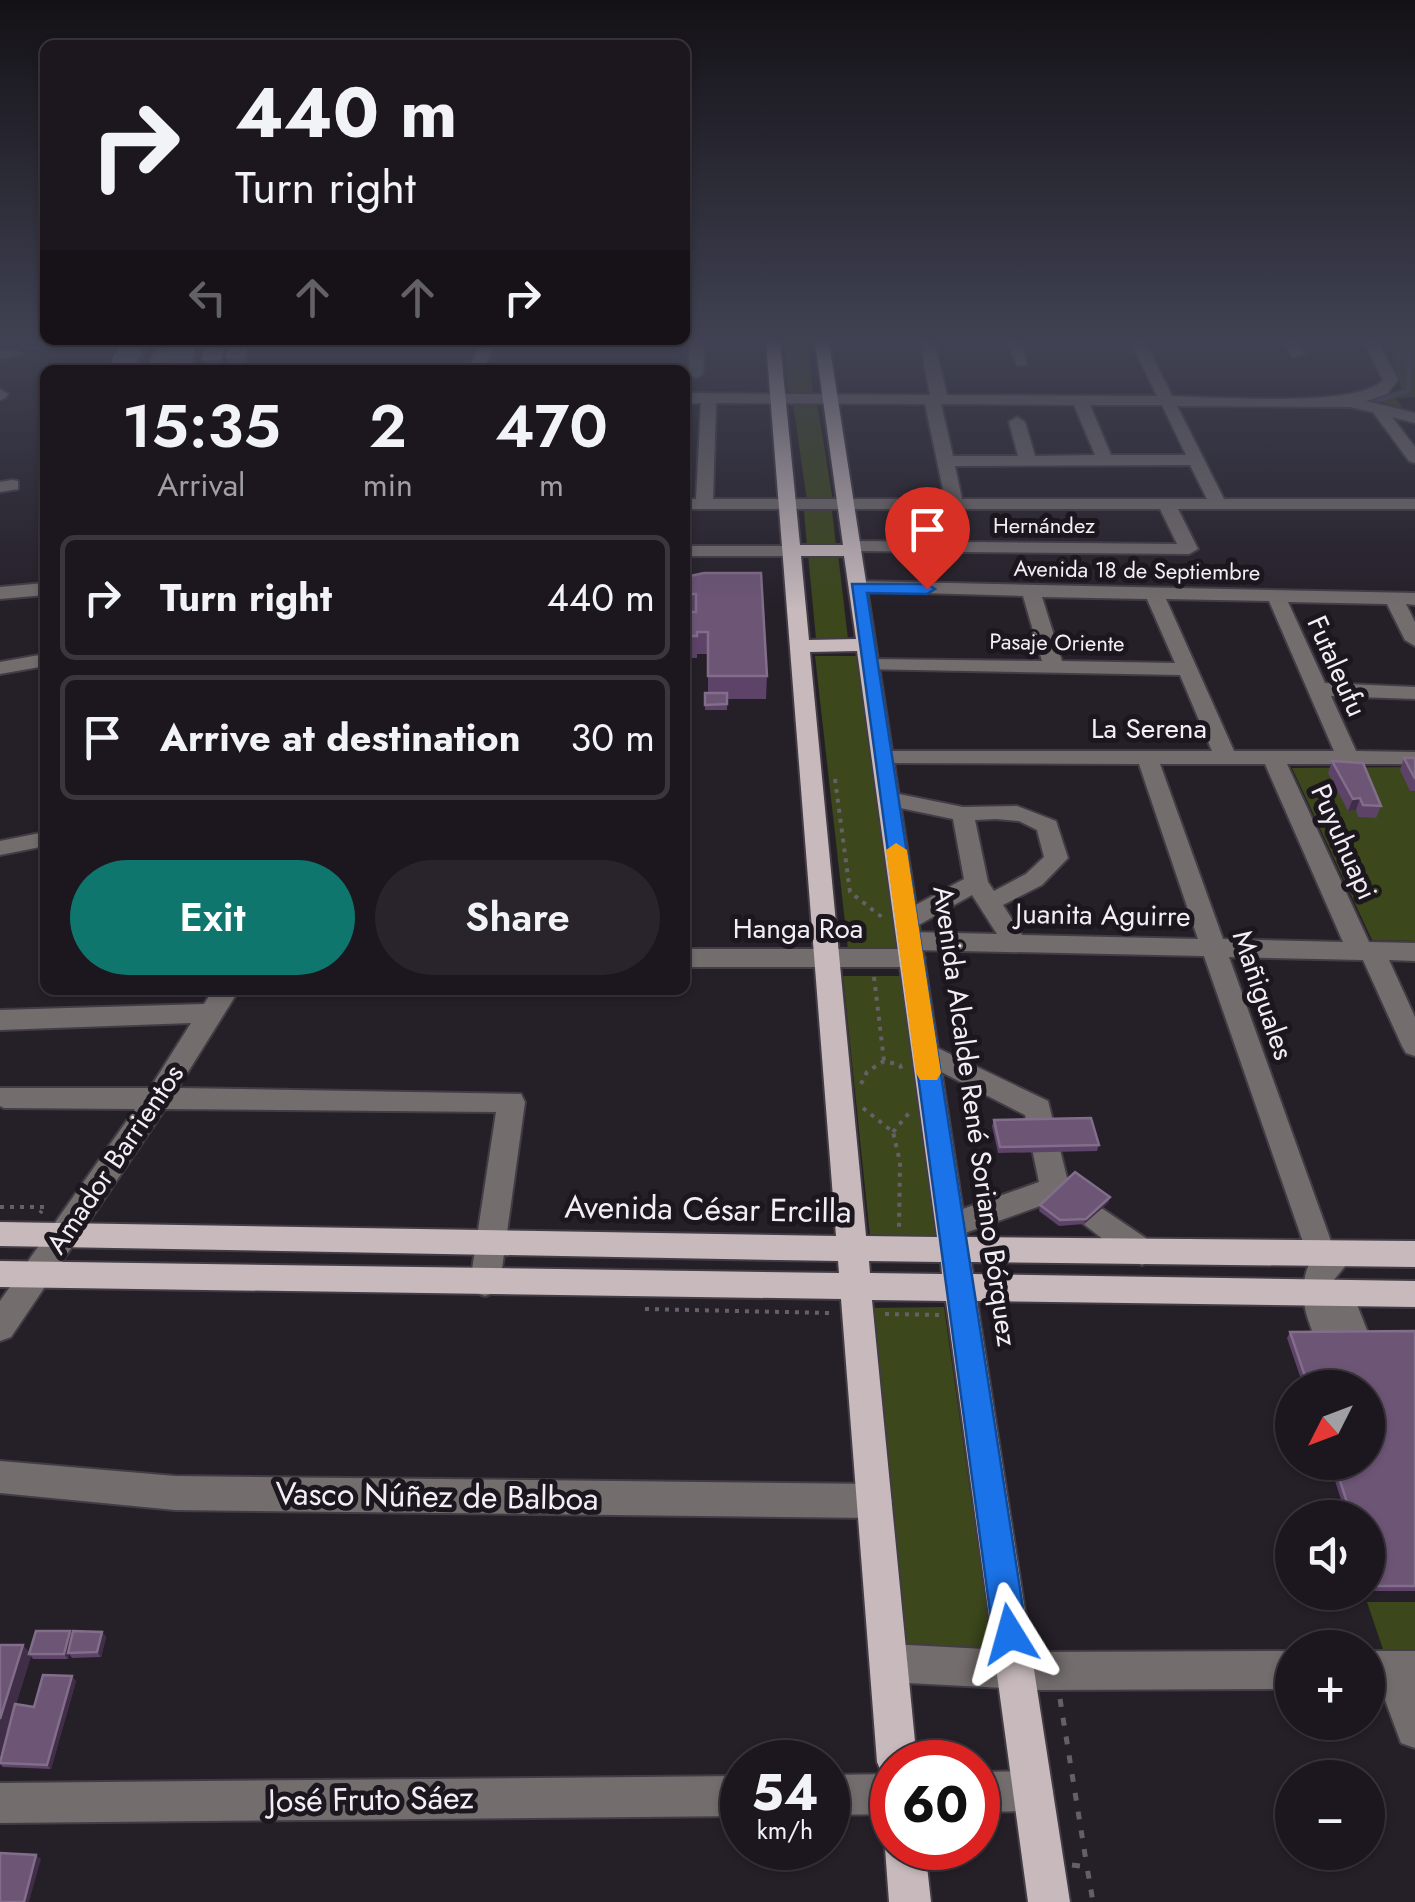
<!DOCTYPE html>
<html lang="en">
<head>
<meta charset="utf-8">
<style>
	body { margin:0; font-family:Jost,sans-serif; background:#29242b; color:#f1f3f6; height:100vh; display:flex; flex-direction:column; font-size:38px; white-space:nowrap }
	* { box-sizing:border-box; margin:0 }
	p { font-size:32px; color:#a09fa4 }
	.icon { flex:none; width:55px; height:55px; fill:none; stroke:currentColor; stroke-width:2; stroke-linecap:round; stroke-linejoin:round }
	.map { position:relative; flex:1; overflow:hidden }
	.sheet { position:absolute; left:40px; top:365px; width:650px; height:630px; display:flex; flex-direction:column; background:#1c171e; border-radius:15px; box-shadow:0 2px 8px #0004,0 0 0 2px #3a363c }
	.sheet>* { flex:none }
	.banner { position:absolute; left:40px; top:40px; width:650px; height:305px; border-radius:15px; box-shadow:0 2px 8px #0004,0 0 0 2px #3a363c; background:#1c171e; color:#f1f3f6; overflow:hidden }
	.needle { width:65px; rotate:228deg }
	.controls { position:absolute; left:1275px; top:1370px; display:grid; gap:20px }
	.controls a { display:grid; place-items:center; width:110px; height:110px; border-radius:50%; background:#1c171e; box-shadow:0 2px 8px #0004,0 0 0 2px #3a363c; font-size:50px }
	.speed { position:absolute; left:720px; top:1740px; display:flex; gap:20px; font-size:50px; font-weight:700; text-align:center }
	.speed>* { display:grid; place-content:center; width:130px; height:130px; border-radius:50%; background:#1c171e; box-shadow:0 2px 8px #0004,0 0 0 2px #3a363c; line-height:1 }
	.speed small { font-size:25px; font-weight:400 }
	.speed .limit { border:15px solid #d22; background:#fff; color:#111 }
	.pin { position:absolute; display:grid; place-items:center; width:85px; height:85px; color:#fff; margin:-102px -42px; border-radius:50% 50% 50% 0; rotate:-45deg; box-shadow:0 0 10px #0007 }
	.pin .icon { rotate:45deg }
	.me { position:absolute; width:110px; margin:-55px; rotate:352deg; stroke-linejoin:round; filter:drop-shadow(0 0 8px #0008) }
	.turn { display:flex; align-items:center; gap:35px; height:210px; padding:0 30px; font-size:45px }
	.turn .icon { width:130px; height:130px; stroke-width:2.5 }
	.turn b { display:block; font-size:70px; line-height:85px }
	.lanes { display:flex; align-items:center; height:95px; padding:0 30px; background:#0003; justify-content:center; gap:50px; direction:ltr }
	.lanes .off { opacity:.35 }
	.eta { display:flex; justify-content:space-evenly; align-items:center; height:170px; text-align:center }
	.eta b { font-size:60px; font-weight:600; line-height:70px }
	.button { display:flex; gap:20px; margin-top:auto; padding:20px 30px }
	.button a { flex:1; height:115px; border-radius:60px; background:#0f766e; color:#fff; font-size:40px; font-weight:600; line-height:115px; text-align:center }
	.button a+a { background:#29242b; color:#f1f3f6 }
	ul { padding:0; list-style:none }
	li { display:flex; align-items:center; gap:30px; height:125px; margin:0 20px 15px; padding:0 10px; border:5px solid #3a363c; border-radius:15px }
	li div { flex:1 }
	li b { display:block; font-size:38px }
	li em { font-style:normal }
	.map>svg:first-child { display:block }
</style>
</head>
<body>
<div class="map">
<svg width="1415" height="1902" viewBox="0 0 1415 1902">
	<rect width="100%" height="100%" fill="#251f28"/>
	<g fill="#3c471b">
		<path d="M784,342H808L813,394H788Z"/>
		<path d="M1389,342H1415V397L1395,398L1403,408L1370,400L1401,389Z"/>
		<path d="M793,403H817L833,501H807Z"/>
		<path d="M804,511H832L836,546H807Z"/>
		<path d="M808,554H838L848,639H816Z"/>
		<path d="M815,656H857L902,948L848,949Z"/>
		<path d="M1415,767V941L1372,940L1292,768Z"/>
		<path d="M843,976H907L945,1236H870Z"/>
		<path d="M944,1307L993,1654L908,1655L872,1308Z"/>
		<path d="M1367,1602H1415V1744Z"/>
	</g>
	<g fill="none" stroke-linecap="round" stroke-linejoin="round">
		<path stroke="#49506a" stroke-width="4" d="M1366,404L1408,391L1410,342"/>
		<g stroke="#423c45" stroke-width="4">
			<g id="minor">
				<path d="M158,342H172L161,370H147Z"/>
				<path d="M481,342H495L483,370H469Z"/>
				<path d="M690,342H704L703,374L696,378L689,374Z"/>
				<path d="M920,342H934L947,395L1157,396L1131,342H1145L1172,396C1214,397 1360,408 1383,380L1364,342H1378L1398,380L1387,394L1366,401L1415,413V423L1392,417L1415,447V463L1409,461L1373,412L1350,407L1177,406L1224,499H1415V509H1178L1198,549L1189,554L852,551L843,546L852,541L1177,544L1160,509H685V499H696L701,403H685V393L930,395ZM716,403L925,404L945,499H713ZM941,404L1074,405L1095,455L1035,456L1025,422L1017,417L1009,422L1018,456H953ZM1090,405H1162L1186,455H1111ZM1190,465L1207,499H962L955,466Z"/>
				<path d="M1007,342H1021L1027,365H1017Z"/>
				<path d="M1282,342H1297L1305,354L1293,357Z"/>
				<path d="M0,351L16,350L23,354L0,359Z"/>
				<path d="M0,389L8,394L5,398L0,400Z"/>
				<path d="M12,480L18,481V489L0,492V482Z"/>
				<path d="M685,546H791L800,551L791,556H685Z"/>
				<path d="M858,581L1415,593V605L1406,604L1415,622V646L1405,640L1387,604L1288,602L1325,683L1415,687V699L1331,696L1356,751L1415,752V764H1287L1369,942L1415,943V961L1389,960L1415,1017V1056L1406,1053L1402,1046L1363,960L1229,957L1332,1244L1340,1241L1351,1245L1355,1254L1333,1281L1349,1284L1370,1338L1365,1348L1354,1352L1342,1347L1331,1352L1320,1348C1306,1319 1296,1292 1310,1262L1204,956L913,950L925,958L912,967H685V949H908L897,941L909,932L997,934L972,895L915,927H897L894,921L897,915L964,879L953,819L881,804L878,799L881,794L889,792L963,807L1017,806L1056,821L1068,858L1042,885L1003,905L1022,935L1198,939L1139,764L882,763L871,757L882,751H1212L1180,675L862,669V661L869,659L1042,661L1023,596L851,591V583ZM1042,597L1147,599L1175,663L1062,661ZM1166,599L1269,601L1334,751H1234ZM1160,764H1265L1343,942L1223,939ZM996,819L1019,821L1037,830L1044,857L1026,874L994,891L988,882L975,820Z"/>
				<path d="M45,583V595L0,599V587Z"/>
				<path d="M45,654V666L0,674V662Z"/>
				<path d="M45,832V846L0,855V841Z"/>
				<path d="M213,990H239L178,1088L521,1094L525,1102L500,1283L496,1292L485,1296L474,1292L470,1283L496,1112L165,1109L11,1337L0,1341V1301L135,1109L4,1108L0,1106V1088H150L191,1023L0,1030V1010L204,1004Z"/>
				<path d="M925,1042L1048,1101L1069,1186L1153,1243L1157,1252L1153,1261L1142,1265L1131,1261L1054,1201L951,1238L940,1235L936,1226L940,1217L1039,1182L1025,1115L916,1059L912,1052L916,1045Z"/>
				<path d="M0,1461L175,1476L875,1484L887,1489L892,1501L887,1513L875,1518L175,1510L0,1493Z"/>
				<path d="M889,1644L1041,1652L1292,1651V1689L1041,1690L889,1682L876,1676L870,1663L876,1650Z"/>
				<path d="M1368,1651H1415V1748L1401,1743L1381,1689H1368Z"/>
				<path d="M1033,1771L1047,1777L1053,1791L1047,1805L1033,1811L978,1812V1772Z"/>
				<path d="M892,1774V1814L828,1815V1775Z"/>
				<path d="M742,1776V1816L0,1823V1783Z"/>
			</g>
		</g>
		<g stroke="#423c45" stroke-width="4">
			<g id="major">
				<path d="M766,342H780L800,545H843L815,342H829L967,1237L1415,1241V1267L971,1262L973,1274L1415,1281V1307L977,1301L1070,1902H1028L946,1301L872,1300L917,1762H892V1780L883,1776L877,1762L841,1299L0,1287V1261L839,1273L838,1261L0,1246V1222L836,1236ZM801,556H844L856,639L809,640ZM857,651L937,1237L866,1236L810,652ZM869,1261L941,1262L942,1274L870,1273Z"/>
				<path d="M892,1833V1848H925L931,1902H889L885,1848Z"/>
			</g>
		</g>
		<path stroke="#656068" stroke-width="2.5" stroke-dasharray="4 5" stroke-linecap="butt" d="M27,348L122,342"/>
		<g stroke="#656068" stroke-width="4" stroke-dasharray="4 6" stroke-linecap="butt">
			<path d="M835,779L850,892L883,918"/>
			<path d="M874,977L884,1061"/>
			<path d="M861,1084L867,1072L884,1061L900,1065L902,1071"/>
			<path d="M863,1108L893,1132L900,1162L899,1229"/>
			<path d="M893,1132L909,1113"/>
			<path d="M0,1207H45L40,1213"/>
			<path d="M645,1309L830,1313"/>
			<path d="M885,1314L940,1315"/>
		</g>
		<g stroke="#656068" stroke-width="5" stroke-dasharray="8 11" stroke-linecap="butt">
			<path d="M1060,1699L1087,1867"/>
			<path d="M1072,1865L1087,1867L1093,1902"/>
		</g>
		<use href="#minor" fill="#746d6e" fill-rule="evenodd"/>
		<use href="#major" fill="#c7b9bc" fill-rule="evenodd"/>
	</g>
	<g fill="#5d4367">
		<path d="M122,342H149L144,360H141V363L138,370H112L113,361L119,354L118,351L123,345Z"/>
		<path d="M172,342H194L193,347L196,356L193,363L192,370H167L166,364L169,357L168,354L174,348Z"/>
		<path d="M196,342H216L214,349L224,358L222,367L205,368L203,359L205,350H198Z"/>
		<path d="M222,342H241L240,347L224,348Z"/>
		<path d="M229,348L248,357L246,366L229,367L227,357Z"/>
		<path d="M685,577L767,676L766,699H727V710H705V693H708V654H697V658H685Z"/>
		<path d="M1404,758H1415V791H1410L1400,770Z"/>
		<path d="M1332,761L1381,806L1376,818L1358,817L1356,810L1348,811L1328,773Z"/>
		<path d="M994,1120L1099,1145L1097,1151L998,1153L992,1126Z"/>
		<path d="M1110,1197L1108,1203L1084,1224L1059,1226L1039,1211L1040,1205Z"/>
		<path d="M1415,1331V1591H1371L1368,1580V1518H1347L1329,1462H1368V1388H1304L1287,1338L1290,1332Z"/>
		<path d="M70,1631L72,1635L102,1632L106,1637L101,1657L72,1658L69,1654L68,1659H33L31,1656L16,1704L34,1707L76,1681L51,1769L3,1767L0,1764V1758L23,1645L29,1653Z"/>
	</g>
	<g fill="#402d47">
		<path d="M143,344L146,354L144,360L141,350Z"/>
		<path d="M246,347L248,357L246,366L244,356Z"/>
		<path d="M222,349L224,358L222,367L220,358Z"/>
		<path d="M139,353L141,363L139,369L136,360Z"/>
		<path d="M1360,798L1356,810L1348,811L1353,799Z"/>
		<path d="M1110,1197L1108,1203L1084,1224L1086,1219Z"/>
		<path d="M70,1631L74,1636L68,1659L64,1654Z"/>
		<path d="M102,1632L106,1637L101,1657L97,1652Z"/>
		<path d="M23,1645L31,1654H29L31,1656L0,1756V1719Z"/>
		<path d="M72,1676L76,1681L51,1769L47,1765Z"/>
		<path d="M36,1855L41,1859L29,1902H24Z"/>
	</g>
	<g fill="#6d5576" stroke="#826d8a" stroke-width="2.5">
		<path d="M143,344L141,350L118,351L121,345Z"/>
		<path d="M194,347L191,353L168,354L171,348Z"/>
		<path d="M246,347L244,356L227,357L229,348Z"/>
		<path d="M222,349L220,358L203,359L205,350Z"/>
		<path d="M139,353L136,360L113,361L116,354Z"/>
		<path d="M191,356L189,363L166,364L168,357Z"/>
		<path d="M136,362L133,369L110,370L113,363Z"/>
		<path d="M704,573H761L767,676H708V632H697V636H685V612H696V594H685V577Z"/>
		<path d="M705,693H727V704L705,705Z"/>
		<path d="M1404,758H1415V779Z"/>
		<path d="M1332,761L1363,763L1381,806L1363,805L1360,798L1353,799Z"/>
		<path d="M1091,1118L1099,1145L1000,1147L994,1120Z"/>
		<path d="M1075,1172L1110,1197L1086,1219L1060,1220L1040,1205Z"/>
		<path d="M1415,1331V1586H1375L1368,1564V1518H1352L1334,1462H1368V1388H1309L1290,1332Z"/>
		<path d="M36,1631H70L64,1654H29Z"/>
		<path d="M73,1631L102,1632L97,1652L68,1653Z"/>
		<path d="M0,1645H23L0,1719Z"/>
		<path d="M43,1675L72,1676L47,1765L0,1763L15,1704L34,1707Z"/>
		<path d="M0,1853L36,1855L24,1902H0Z"/>
	</g>
	<linearGradient id="sky" x2="0" y2="1"><stop stop-color="#141116"/><stop offset="0.56" stop-color="#404253"/><stop offset="1" stop-color="#404253" stop-opacity="0"/></linearGradient>
	<rect width="1415" height="609" fill="url(#sky)"/>
	<path fill="#1a73e8" stroke="#114b97" stroke-width="2.5" d="M852,584H927L935,589L927,594L867,593L1027,1634L1022,1645L1010,1650L998,1645L993,1634Z"/>
	<path fill="#f59e0b" d="M896,843L907,850L941,1073L937,1080H920L916,1073L886,850Z"/>
	<g text-anchor="middle" dominant-baseline="central" stroke-width="10" stroke-linejoin="round" paint-order="stroke">
		<g font-size="22" fill="#f3eef5" stroke="#1c161e">
			<text x="1044" y="525">Hernández</text>
			<text transform="translate(1137 570) rotate(1)">Avenida 18 de Septiembre</text>
			<text transform="translate(1057 642) rotate(1)">Pasaje Oriente</text>
		</g>
		<g font-size="28" fill="#f3eef5" stroke="#1c161e">
			<text transform="translate(1337 666) rotate(66)">Futaleufu</text>
			<text x="1149" y="728">La Serena</text>
			<text transform="translate(1344 842) rotate(66)">Puyuhuapi</text>
			<text transform="translate(1103 915) rotate(1)">Juanita Aguirre</text>
			<text x="798" y="928">Hanga Roa</text>
			<text transform="translate(1263 995) rotate(71)">Mañiguales</text>
			<text transform="translate(975 1116) rotate(82)">Avenida Alcalde René Soriano Bórquez</text>
			<text transform="translate(115 1159) rotate(-56)">Amador Barrientos</text>
		</g>
		<g font-size="32" fill="#f3eef5" stroke="#1c161e">
			<text transform="translate(708 1209) rotate(1)">Avenida César Ercilla</text>
			<text transform="translate(437 1496) rotate(1)">Vasco Núñez de Balboa</text>
			<text transform="translate(371 1799) rotate(-1)">José Fruto Sáez</text>
		</g>
	</g>
</svg>
<div class="controls">
<a><svg class="needle" viewBox="-14 -14 28 28"><path d="M0-13l5 13h-10z" fill="#e53935"/><path d="M0 13l5-13h-10z" fill="#a09fa4"/></svg></a>
<a><svg class="icon" aria-label="sound" viewBox="0 0 24 24"><path d="M4 9h4l5-4v14l-5-4H4zM17 9q2 3 0 6"/></svg></a>
<a>+</a>
<a>−</a>
</div>
<div class="speed"><div>54<small>km/h</small></div><div class="limit">60</div></div>
<div class="pin" style="left:927px;top:589px;background:#d93025"><svg class="icon" aria-label="arrive" viewBox="0 0 24 24"><path d="M6 21V4h12l-3 4 3 4H6"/></svg></div>
<svg class="me" style="left:1010px;top:1634px" viewBox="-20 -20 40 40"><path d="M0-17L14 15 0 8-14 15z" fill="#1a73e8" stroke="#fff" stroke-width="4"/></svg>
<div class="banner">
<div class="turn"><svg class="icon" aria-label="right" viewBox="0 0 24 24"><path d="M7 20v-9h11M14 6l5 5-5 5"/></svg><div><b>440 m</b>Turn right</div></div>
<div class="lanes"><svg class="icon off" aria-label="left" viewBox="0 0 24 24"><path d="M17 20v-9H6M10 6l-5 5 5 5"/></svg><svg class="icon off" aria-label="ahead" viewBox="0 0 24 24"><path d="M12 20V5M6 11l6-6 6 6"/></svg><svg class="icon off" aria-label="ahead" viewBox="0 0 24 24"><path d="M12 20V5M6 11l6-6 6 6"/></svg><svg class="icon" aria-label="right" viewBox="0 0 24 24"><path d="M7 20v-9h11M14 6l5 5-5 5"/></svg></div>
</div>
<section class="sheet">
<div class="eta">
<div><b>15:35</b><p>Arrival</p></div>
<div><b>2</b><p>min</p></div>
<div><b>470</b><p>m</p></div>
</div>
<ul>
<li><svg class="icon" aria-label="right" viewBox="0 0 24 24"><path d="M7 20v-9h11M14 6l5 5-5 5"/></svg><div><b>Turn right</b></div><em>440 m</em></li>
<li><svg class="icon" aria-label="arrive" viewBox="0 0 24 24"><path d="M6 21V4h12l-3 4 3 4H6"/></svg><div><b>Arrive at destination</b></div><em>30 m</em></li>
</ul>
<div class="button"><a>Exit</a><a>Share</a></div>
</section>
</div>
</body>
</html>
